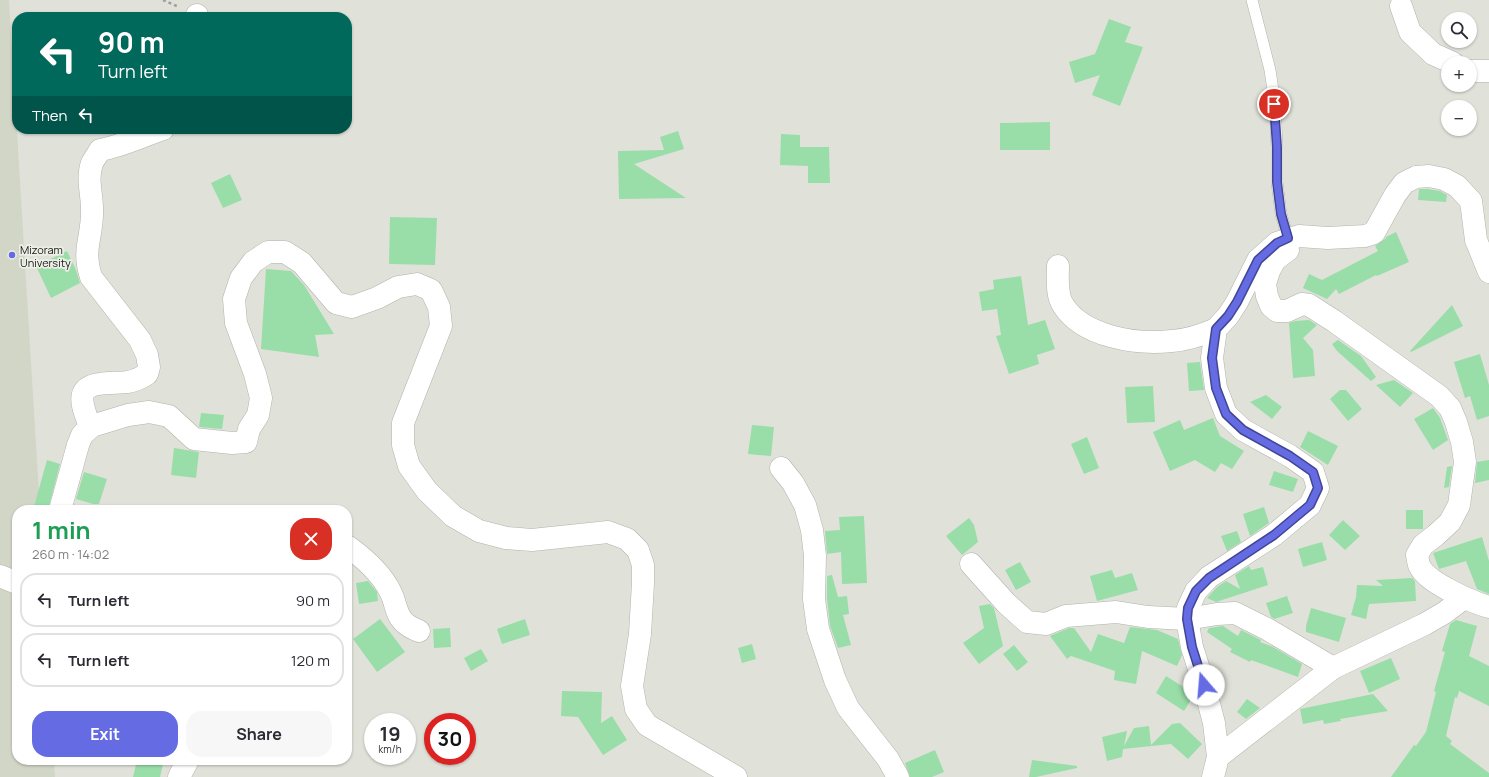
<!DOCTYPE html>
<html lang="en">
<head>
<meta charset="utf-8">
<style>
	body { margin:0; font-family:Manrope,sans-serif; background:#f7f7f7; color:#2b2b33; height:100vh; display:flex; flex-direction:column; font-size:15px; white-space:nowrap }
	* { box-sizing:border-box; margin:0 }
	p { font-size:13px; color:#7c7c81 }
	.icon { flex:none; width:22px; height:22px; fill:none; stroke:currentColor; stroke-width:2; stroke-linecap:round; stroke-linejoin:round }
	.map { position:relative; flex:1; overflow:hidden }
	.sheet { position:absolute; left:12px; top:505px; width:340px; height:260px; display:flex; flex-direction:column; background:#fff; border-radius:16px; box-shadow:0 1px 3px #0004 }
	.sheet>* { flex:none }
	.hud { position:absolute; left:12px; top:12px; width:340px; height:122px; border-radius:16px; box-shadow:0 1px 3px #0004; background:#00695c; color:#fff; overflow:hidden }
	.tools { position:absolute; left:1441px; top:12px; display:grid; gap:8px }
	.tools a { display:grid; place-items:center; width:36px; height:36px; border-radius:50%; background:#fff; box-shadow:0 1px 3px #0004; font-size:20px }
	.speed { position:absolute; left:364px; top:713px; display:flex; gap:8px; font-size:20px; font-weight:700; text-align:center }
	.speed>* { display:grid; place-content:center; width:52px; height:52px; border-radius:50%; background:#fff; box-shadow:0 1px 3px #0004; line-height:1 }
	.speed small { font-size:10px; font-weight:400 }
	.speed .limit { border:6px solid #d22; background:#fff; color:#111 }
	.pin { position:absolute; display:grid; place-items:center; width:34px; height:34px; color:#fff; margin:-17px; border:2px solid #fff; border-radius:50%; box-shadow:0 1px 4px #0007 }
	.me { position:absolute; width:44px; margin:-22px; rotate:342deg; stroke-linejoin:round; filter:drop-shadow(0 0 3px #0008) }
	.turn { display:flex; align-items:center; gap:14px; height:84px; padding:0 20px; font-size:18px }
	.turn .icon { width:52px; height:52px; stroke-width:2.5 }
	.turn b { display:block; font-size:28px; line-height:34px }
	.then { display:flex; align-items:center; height:38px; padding:0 20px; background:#0003; gap:8px; font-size:15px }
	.round { display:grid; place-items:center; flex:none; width:42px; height:42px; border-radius:16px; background:#f7f7f7 }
	.head { display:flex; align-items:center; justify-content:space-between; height:68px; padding:0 20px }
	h1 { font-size:24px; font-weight:700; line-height:30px; color:#1e9e55 }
	.cta { display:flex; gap:8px; margin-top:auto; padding:8px 20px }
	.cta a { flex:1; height:46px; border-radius:16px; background:#656be3; color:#fff; font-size:16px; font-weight:700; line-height:46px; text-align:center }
	.cta a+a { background:#f7f7f7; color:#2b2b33 }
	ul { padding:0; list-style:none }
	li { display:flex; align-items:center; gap:12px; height:54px; margin:0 8px 6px; padding:0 12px; border:2px solid #e1e1e2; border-radius:16px }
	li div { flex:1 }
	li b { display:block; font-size:15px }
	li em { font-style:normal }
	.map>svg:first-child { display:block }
</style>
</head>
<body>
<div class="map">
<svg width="1489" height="777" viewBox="0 0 1489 777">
	<rect width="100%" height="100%" fill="#e0e2da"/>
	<path fill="#d2d6c7" d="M0,0H9L40,510H17V760H54L55,777H0Z"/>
	<g fill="#99dda8">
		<path d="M1109,19L1131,27L1125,42L1143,47L1120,106L1092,95L1100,75L1075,83L1069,62L1095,54Z"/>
		<path d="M1050,122V150H1000V123Z"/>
		<path d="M678,131L684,149L634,164L686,198L619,199L618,151L664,150L660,137Z"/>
		<path d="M781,134L800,135V147H829L830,183H808V166L780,165Z"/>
		<path d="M230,174L242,200L223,208L211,183Z"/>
		<path d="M1419,189H1428L1440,191L1447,195L1446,202L1418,200Z"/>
		<path d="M390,217L437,218L435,265L389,264Z"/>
		<path d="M1396,232L1409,262L1377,276L1376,275L1339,294L1336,289L1327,299L1303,288L1309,274L1322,280L1378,251L1375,246L1385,239L1386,237Z"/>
		<path d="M67,251L76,270L80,283L51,298L36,266Z"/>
		<path d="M266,269L291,271L304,285L334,334L315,335L319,357L261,349Z"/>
		<path d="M1021,276L1028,325L1045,320L1055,349L1037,355L1039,364L1009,374L996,336L1001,335L997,309L982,311L979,292L994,289L993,280Z"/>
		<path d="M1452,305L1463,326L1411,352L1410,351Z"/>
		<path d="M1309,320L1317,325L1303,338L1313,350L1315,376L1293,378L1289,323L1295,321Z"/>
		<path d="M1338,340L1361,356L1376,377L1371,381L1337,351L1332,344Z"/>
		<path d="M1480,354L1489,385V416L1477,420L1470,396L1465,398L1454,362Z"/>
		<path d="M1200,362L1204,390L1189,391L1187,363Z"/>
		<path d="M1394,380L1413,393L1400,407L1376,385Z"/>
		<path d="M1153,386L1155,422L1127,423L1125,387Z"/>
		<path d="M1340,390H1346L1362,409L1348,421L1330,399Z"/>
		<path d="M1266,395L1282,407L1272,419L1250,402Z"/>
		<path d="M1433,408L1440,418L1448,440L1433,450L1414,419Z"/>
		<path d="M201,413L224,415L222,429L199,427Z"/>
		<path d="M1213,418L1220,436L1244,451L1232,469L1221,463L1215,472L1195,460L1170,471L1153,432L1180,420L1184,430Z"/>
		<path d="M752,425L774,427L771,456L748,454Z"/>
		<path d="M1308,431L1338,446L1328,465L1300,447Z"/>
		<path d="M1087,437L1099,468L1084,474L1071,444Z"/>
		<path d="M174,448L199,452L196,478L171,475Z"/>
		<path d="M47,460L60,464L48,510H33Z"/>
		<path d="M1489,460V480L1475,483L1477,462Z"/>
		<path d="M1452,466L1449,487L1444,488L1447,467Z"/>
		<path d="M1274,471L1298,479L1293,492L1269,485Z"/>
		<path d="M84,472L107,479L99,504H93L76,499Z"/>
		<path d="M1264,507L1269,523L1250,536L1243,514Z"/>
		<rect x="1406" y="510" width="17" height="19"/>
		<path d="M864,516L867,583L842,584L841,552L827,554L825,531L840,530L839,517Z"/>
		<path d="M969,518L974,525L978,542L962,555L946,536Z"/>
		<path d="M1343,520L1360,536L1345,550L1329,535Z"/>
		<path d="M1237,531L1241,542L1227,551L1221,536Z"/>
		<path d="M1482,537L1489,561V594L1477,589L1466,561L1439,569L1433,553Z"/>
		<path d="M1322,542L1327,560L1303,567L1298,549Z"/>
		<path d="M1020,562L1031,582L1016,590L1005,570Z"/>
		<path d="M1249,566L1251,570L1263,567L1268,585L1216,602L1207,598L1217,587L1226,581L1240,589L1235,575Z"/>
		<path d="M1112,570L1115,578L1132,573L1138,590L1097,601L1090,576Z"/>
		<path d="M832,575L838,597L847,596L849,614L843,615L851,645L838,648L830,626L827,598V576Z"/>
		<path d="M1412,578L1415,581L1416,601L1369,604L1366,619L1351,615L1356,597L1357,585L1383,586L1376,580Z"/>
		<path d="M368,581L377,592L378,601L359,604L356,583Z"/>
		<path d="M1287,596L1293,613L1274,619L1271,617L1266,603Z"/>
		<path d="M990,604L994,608L1003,646L979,664L963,643L984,628L979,606Z"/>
		<path d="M1311,608L1346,618L1339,642L1306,632V626Z"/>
		<path d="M380,619L405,652L377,672L353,639Z"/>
		<path d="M525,619L530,635L502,644L497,629Z"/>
		<path d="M1456,620L1477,626L1469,656L1489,666V706L1459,691L1457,698L1455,697L1446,736L1452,741L1450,744L1489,773V777H1391L1414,745L1416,746L1426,732L1436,692L1434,691L1445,652L1442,651L1450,624Z"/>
		<path d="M1223,626L1238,636L1241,630L1261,640L1260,642L1273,647L1302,664L1298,677L1251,660L1250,662L1230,652L1232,649L1207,632L1209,628Z"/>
		<path d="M1130,627L1157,630L1178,639L1182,655L1177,666L1142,651L1136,684L1114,680L1115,671L1071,656L1067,659L1050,636L1069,628H1074L1091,652L1098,634L1124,643Z"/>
		<path d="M450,628L451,647L434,648L433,629Z"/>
		<path d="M752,644L756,659L742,663L738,648Z"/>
		<path d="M1014,645L1028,662L1017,671L1003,654Z"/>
		<path d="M481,649L488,661L471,671L464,658Z"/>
		<path d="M1391,658L1400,679L1369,693L1360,671Z"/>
		<path d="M1166,676L1193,693L1194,695L1184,711L1156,693Z"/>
		<path d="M562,691L602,692L601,723L612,716L627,740L603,755L578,717L561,716Z"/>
		<path d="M1373,694L1388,711L1340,719L1341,721L1324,724L1323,720L1303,724L1300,709Z"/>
		<path d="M1247,699L1260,708L1246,719L1237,712Z"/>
		<path d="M1180,723L1202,744L1188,759L1171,744L1123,749L1122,757L1107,761L1102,737L1127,731L1124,746L1134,728L1149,726L1151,745L1172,724Z"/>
		<path d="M935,750L944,772L932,777H910L905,763Z"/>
		<path d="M137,760H164L160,777H133Z"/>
		<path d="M1032,760L1077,766V768L1036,777H1029Z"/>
	</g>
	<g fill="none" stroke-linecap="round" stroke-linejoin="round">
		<g stroke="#b1b3ab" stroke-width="12">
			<path id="service" d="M1252,0L1270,70L1275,104L1277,147V182L1281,214L1288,238"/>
		</g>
		<g stroke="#b1b3ab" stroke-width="23">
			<g id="minor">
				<path d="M1401,6L1410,32L1433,54L1453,63"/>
				<path d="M196,17L197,15"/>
				<path d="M1470,71H1489"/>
				<path d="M1288,250L1275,260L1269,271L1265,284L1267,296L1271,306L1277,311H1287L1302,304L1309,305L1334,321L1439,396L1450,408L1456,422L1462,442L1465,462L1459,505L1450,522L1436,535L1423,545L1417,555C1418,559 1418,564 1420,567C1428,583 1472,602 1489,607"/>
				<path d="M1058,266C1058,278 1056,294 1063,305C1083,337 1137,345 1172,341C1187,340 1202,335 1216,329"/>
				<path d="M90,427C87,417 80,404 83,394C88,380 115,384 127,382C134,381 141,378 147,374L149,367L147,355L140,340L91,277C82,250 92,238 92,213C93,196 86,180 92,163C94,159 98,154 100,150C122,146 142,136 163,129"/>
				<path d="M781,468L793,483L805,505L812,530L815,556L814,599L818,629L835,680L848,708L888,759L898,777"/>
				<path d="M60,510L78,445L82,435L92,426L128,415L149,412L169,416L194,439L232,443L246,442L249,429L258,415L261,398L255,374L236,323L234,299L241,278L253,262L268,252H285L302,263L336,303L352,307L377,298L398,287L417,284L431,290L439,307L441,326L403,423V445L409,466L427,491L453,516L479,531L506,538L532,540L608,532L627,539L638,550L643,565V583L640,634L632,686L636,709L647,725L736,777"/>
				<path d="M347,546C364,558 382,574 391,593C396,603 396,616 405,623C409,627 414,629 419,631"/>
				<path d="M971,564L1006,603L1027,622L1046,624L1066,616L1116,612L1148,617L1187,619L1217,614L1235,613L1267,629L1333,668"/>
				<path d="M0,576L17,583"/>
				<path d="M1218,757L1333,668L1425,624L1444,613L1464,598"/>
				<path d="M179,777L188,760"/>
				<path d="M1213,777L1218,757L1214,723L1204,685L1192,647L1187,619L1188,608L1196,591L1209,577L1274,535L1310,505L1318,488L1313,472L1290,456L1243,430L1226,414L1216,388L1212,358L1216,329L1228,316L1237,302L1258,260L1277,243L1299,236L1328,238L1365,236L1374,233L1395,195L1404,183L1416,177L1429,176L1444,179L1457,186L1471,201L1476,240L1489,272"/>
			</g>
		</g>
		<path stroke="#9fa09a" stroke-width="2.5" stroke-dasharray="3 3" stroke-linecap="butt" d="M163,0L179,7"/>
		<use href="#service" stroke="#fff" stroke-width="11"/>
		<use href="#minor" stroke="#fff" stroke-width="22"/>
	</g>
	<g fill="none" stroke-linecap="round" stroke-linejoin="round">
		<g stroke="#424694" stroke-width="10">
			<path id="route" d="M1204,685L1192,647L1187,619L1188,608L1196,591L1209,578L1274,535L1310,505L1318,488L1313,472L1290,456L1243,430L1226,414L1216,388L1212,358L1216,329L1228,316L1237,302L1258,260L1277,243L1288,238L1281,214L1277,182V147L1274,104"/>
		</g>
		<use href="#route" stroke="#656be3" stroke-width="7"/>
	</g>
	<circle fill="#656be3" stroke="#edefe7" stroke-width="1.5" cx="12" cy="255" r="4"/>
	<g text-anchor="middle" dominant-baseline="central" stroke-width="3.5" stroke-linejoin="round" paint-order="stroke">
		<g font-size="11" fill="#191917" stroke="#edefe7" text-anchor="start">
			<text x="20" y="249">Mizoram<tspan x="20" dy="13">University</tspan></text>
		</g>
	</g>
</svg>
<div class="tools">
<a><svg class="icon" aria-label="search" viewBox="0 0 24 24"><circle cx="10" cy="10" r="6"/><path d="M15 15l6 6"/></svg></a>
<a>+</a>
<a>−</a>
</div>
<div class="speed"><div>19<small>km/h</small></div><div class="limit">30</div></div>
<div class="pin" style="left:1274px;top:104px;background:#d93025"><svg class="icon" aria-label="arrive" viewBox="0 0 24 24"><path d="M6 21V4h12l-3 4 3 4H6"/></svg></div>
<svg class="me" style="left:1204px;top:685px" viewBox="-20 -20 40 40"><circle r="19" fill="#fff"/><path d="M0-13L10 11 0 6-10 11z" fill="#656be3"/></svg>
<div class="hud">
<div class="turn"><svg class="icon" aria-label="left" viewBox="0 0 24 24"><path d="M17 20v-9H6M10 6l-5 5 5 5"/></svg><div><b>90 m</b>Turn left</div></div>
<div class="then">Then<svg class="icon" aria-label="left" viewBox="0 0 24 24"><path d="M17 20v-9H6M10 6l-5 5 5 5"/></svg></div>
</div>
<section class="sheet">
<div class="head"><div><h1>1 min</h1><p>260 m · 14:02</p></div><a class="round" style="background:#d93025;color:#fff"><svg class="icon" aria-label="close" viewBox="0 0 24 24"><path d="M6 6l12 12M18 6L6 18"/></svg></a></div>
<ul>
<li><svg class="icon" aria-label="left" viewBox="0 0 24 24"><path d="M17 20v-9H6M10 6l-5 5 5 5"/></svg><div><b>Turn left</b></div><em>90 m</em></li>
<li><svg class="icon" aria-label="left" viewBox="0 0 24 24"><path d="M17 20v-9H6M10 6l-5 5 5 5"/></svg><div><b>Turn left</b></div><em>120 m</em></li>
</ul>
<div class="cta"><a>Exit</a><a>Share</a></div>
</section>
</div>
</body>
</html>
